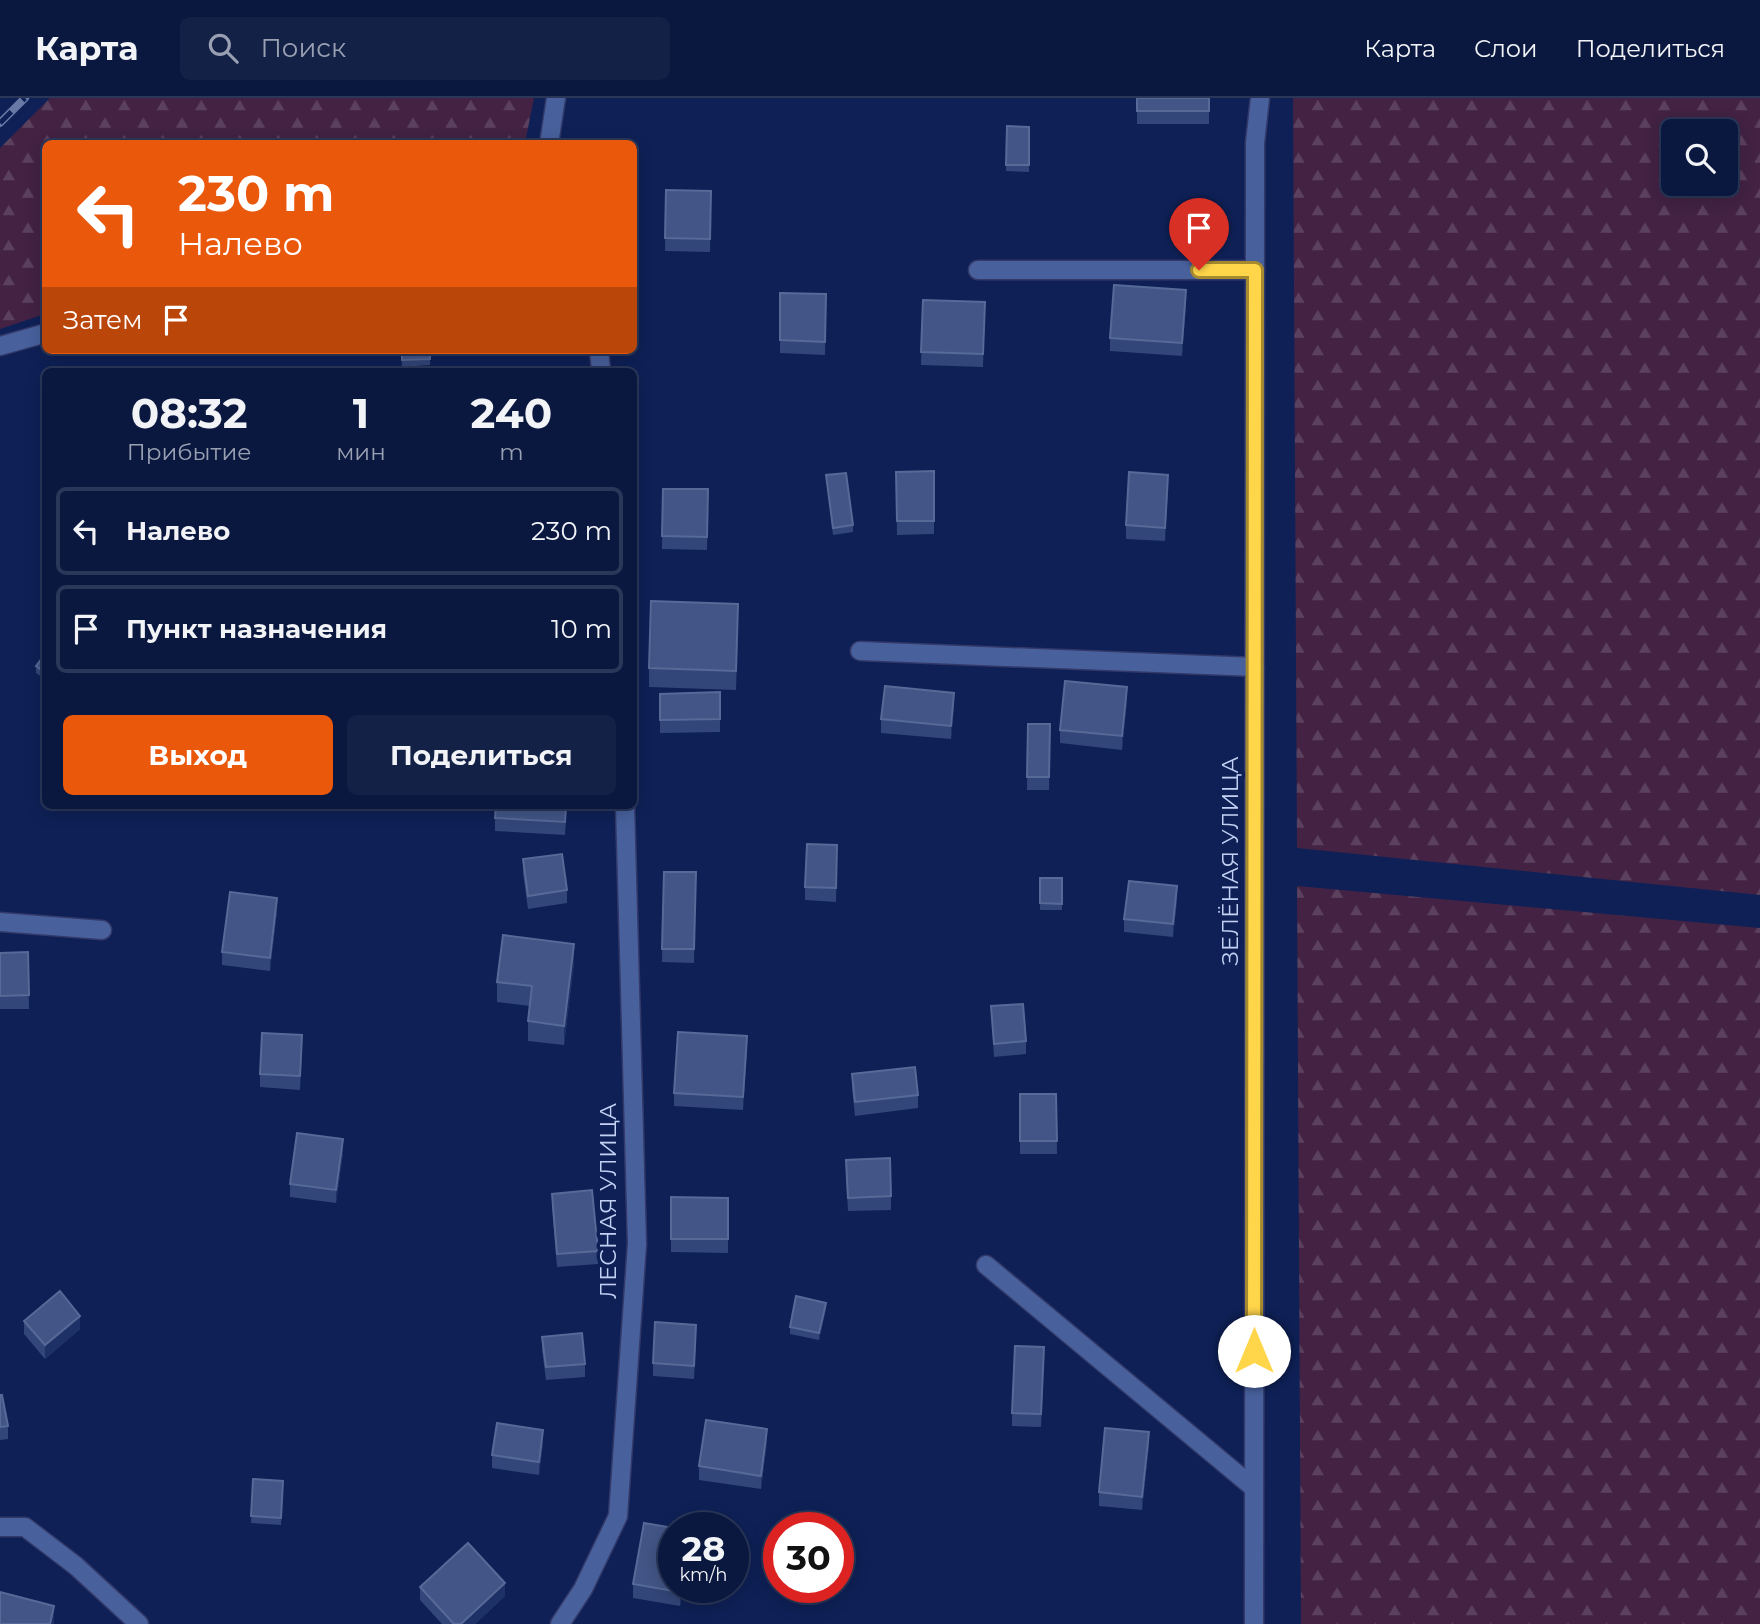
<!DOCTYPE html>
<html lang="ru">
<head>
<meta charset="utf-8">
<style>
	body { margin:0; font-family:Montserrat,sans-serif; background:#132147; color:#f1f3f6; height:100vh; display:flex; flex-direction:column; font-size:26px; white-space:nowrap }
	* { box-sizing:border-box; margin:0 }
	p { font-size:23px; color:#99a0b1 }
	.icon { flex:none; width:38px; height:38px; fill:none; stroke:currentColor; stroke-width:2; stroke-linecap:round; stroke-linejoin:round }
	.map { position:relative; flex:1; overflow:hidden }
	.panel { position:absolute; left:42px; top:270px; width:595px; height:441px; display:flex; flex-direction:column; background:#0a1840; border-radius:10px; box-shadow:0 4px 18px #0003,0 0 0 2px #2a3759 }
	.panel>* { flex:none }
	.hud { position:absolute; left:42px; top:42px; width:595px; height:214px; border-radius:10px; box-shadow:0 4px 18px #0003,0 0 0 2px #2a3759; background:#ea580c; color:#fff; overflow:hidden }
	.buttons { position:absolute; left:1661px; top:21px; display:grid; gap:14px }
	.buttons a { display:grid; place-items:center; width:77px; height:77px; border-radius:10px; background:#0a1840; box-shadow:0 4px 18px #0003,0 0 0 2px #2a3759; font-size:35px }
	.speed { position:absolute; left:658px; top:1414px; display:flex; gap:14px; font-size:35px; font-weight:700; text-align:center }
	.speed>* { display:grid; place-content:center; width:91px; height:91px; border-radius:50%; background:#0a1840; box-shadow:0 4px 18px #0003,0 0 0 2px #2a3759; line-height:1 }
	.speed small { font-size:18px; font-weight:400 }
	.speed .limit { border:10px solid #d22; background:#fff; color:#111 }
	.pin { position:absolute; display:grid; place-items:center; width:60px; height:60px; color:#fff; margin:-72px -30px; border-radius:50% 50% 50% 0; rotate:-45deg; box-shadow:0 0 7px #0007 }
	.pin .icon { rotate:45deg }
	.me { position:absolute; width:77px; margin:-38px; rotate:0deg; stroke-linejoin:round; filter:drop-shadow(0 0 5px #0008) }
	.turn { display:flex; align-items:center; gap:24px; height:147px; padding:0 21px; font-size:32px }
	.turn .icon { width:91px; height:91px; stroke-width:2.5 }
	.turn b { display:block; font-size:49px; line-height:60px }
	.then { display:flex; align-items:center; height:66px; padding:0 21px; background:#0003; gap:14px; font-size:26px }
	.eta { display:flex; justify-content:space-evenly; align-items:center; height:119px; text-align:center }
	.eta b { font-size:42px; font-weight:700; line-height:49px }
	.primary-button { display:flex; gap:14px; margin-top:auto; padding:14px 21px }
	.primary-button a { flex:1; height:80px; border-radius:10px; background:#ea580c; color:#fff; font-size:28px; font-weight:700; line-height:80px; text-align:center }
	.primary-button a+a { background:#132147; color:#f1f3f6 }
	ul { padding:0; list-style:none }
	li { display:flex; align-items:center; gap:21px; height:88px; margin:0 14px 10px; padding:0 7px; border:4px solid #2a3759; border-radius:10px }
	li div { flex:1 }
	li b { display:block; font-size:26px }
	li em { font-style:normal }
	header { display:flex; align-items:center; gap:42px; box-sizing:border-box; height:98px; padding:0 35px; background:#0a1840; border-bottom:2px solid #2a3759 }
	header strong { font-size:33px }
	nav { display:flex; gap:38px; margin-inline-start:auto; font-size:24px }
	.search { width:490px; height:63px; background:#132147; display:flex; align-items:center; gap:18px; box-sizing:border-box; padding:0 24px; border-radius:10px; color:#99a0b1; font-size:26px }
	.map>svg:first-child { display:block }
</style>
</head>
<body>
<header>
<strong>Карта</strong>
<div class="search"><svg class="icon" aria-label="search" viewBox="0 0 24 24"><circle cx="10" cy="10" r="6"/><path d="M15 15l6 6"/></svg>Поиск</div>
<nav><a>Карта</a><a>Слои</a><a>Поделиться</a></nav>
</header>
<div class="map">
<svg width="1760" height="1526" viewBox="0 0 1760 1526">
	<defs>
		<pattern id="forest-firs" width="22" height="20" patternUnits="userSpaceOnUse" patternTransform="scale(1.75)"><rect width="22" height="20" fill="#432244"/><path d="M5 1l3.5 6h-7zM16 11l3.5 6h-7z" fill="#5c415f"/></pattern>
	</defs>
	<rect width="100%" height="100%" fill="#0e2056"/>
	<g fill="url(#forest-firs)" fill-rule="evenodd">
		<path d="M50,0H534L525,45L46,46L45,216L0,231V50Z"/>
		<path d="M1293,0H1760V797L1297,750ZM1673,33H1726V86H1673Z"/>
		<path d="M1297,788L1760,830V1526H1301Z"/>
	</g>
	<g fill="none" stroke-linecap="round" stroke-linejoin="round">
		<g stroke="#333969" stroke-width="21">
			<g id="minor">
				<path d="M549,46L556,0"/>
				<path d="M978,172H1255"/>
				<path d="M0,248L46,235"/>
				<path d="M599,252L601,273"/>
				<path d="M860,553L1255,569"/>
				<path d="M0,824L102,832"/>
				<path d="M986,1167L1254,1390"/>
				<path d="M0,1429H25L76,1468L139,1526"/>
				<path d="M560,1526L583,1491L618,1418L637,1146L625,707"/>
				<path d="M1254,1526L1255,45L1260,0"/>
			</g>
		</g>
		<use href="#minor" stroke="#48619d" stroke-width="18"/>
		<g stroke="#6879a5" stroke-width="8">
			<path id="rail" d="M0,25L25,0"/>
		</g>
		<use href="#rail" stroke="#0e2056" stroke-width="5" stroke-dasharray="16" stroke-linecap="butt"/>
	</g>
	<g fill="#334679">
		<rect x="1137" y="0" width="72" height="26"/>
		<path d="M1007,28L1029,29V74L1006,73Z"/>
		<path d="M666,92L711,93L710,154L665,153Z"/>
		<path d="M826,196L825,257L780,255V242Z"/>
		<path d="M923,202L985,204L983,269L921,267Z"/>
		<path d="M1186,205L1182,258L1110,253V240Z"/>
		<path d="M401,252H430V267L402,269Z"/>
		<path d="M934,373V436L897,437L896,374Z"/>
		<path d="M826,377L853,427V434L833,437Z"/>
		<path d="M1168,390L1165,443L1126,441V427Z"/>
		<path d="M663,391H708L707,452L662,451Z"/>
		<path d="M738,525L736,592L649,589V570Z"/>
		<path d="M46,555V582L36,575V568Z"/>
		<path d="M720,594V634L660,635V596Z"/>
		<path d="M1127,603L1122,652L1060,645V632Z"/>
		<path d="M954,608L951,641L881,635V621Z"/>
		<path d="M1028,626H1050L1049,692H1027Z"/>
		<path d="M567,707L565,737L495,733V720Z"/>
		<path d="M523,761L567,792V805L528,811L523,775Z"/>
		<path d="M837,761L836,804L805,802V789Z"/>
		<path d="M664,774H696L694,865L662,864Z"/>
		<rect x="1040" y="780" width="22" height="32"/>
		<path d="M1177,802L1173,839L1124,834V821Z"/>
		<path d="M277,813L270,873L222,867V854Z"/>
		<path d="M28,854L29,911H0V855Z"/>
		<path d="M574,865L564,947L528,943V923L530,908L497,904V884Z"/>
		<path d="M991,908L1026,943V956L994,959Z"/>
		<path d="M302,951L300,992L260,989V976Z"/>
		<path d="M747,951L743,1012L674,1008V995Z"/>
		<path d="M852,976L918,997V1010L855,1018L852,990Z"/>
		<path d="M1020,996H1056L1057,1056H1020Z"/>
		<path d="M343,1055L336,1105L290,1099V1086Z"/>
		<path d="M846,1075L891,1098V1112L848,1113Z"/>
		<path d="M552,1096L598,1153V1166L557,1169L552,1109Z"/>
		<path d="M671,1099L728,1100V1155L671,1154Z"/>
		<path d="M826,1211L819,1242L790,1236V1229Z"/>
		<path d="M24,1223L80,1231L45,1261L24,1236Z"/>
		<path d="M542,1239L585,1266V1279L546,1282L542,1252Z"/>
		<path d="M696,1240L694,1281L653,1278V1265Z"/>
		<path d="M1044,1262L1041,1329L1012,1328V1315Z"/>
		<path d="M0,1297L8,1328V1341L0,1342Z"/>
		<path d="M767,1344L761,1391L699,1382V1368Z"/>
		<path d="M543,1345L539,1377L492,1370V1357Z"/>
		<path d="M1149,1347L1142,1412L1099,1408V1394Z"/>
		<path d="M253,1381L283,1383L281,1427L251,1425Z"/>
		<path d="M633,1486L683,1489L680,1508L633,1500Z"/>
		<path d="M420,1489L505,1498L475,1526H442L420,1502Z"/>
	</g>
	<g fill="#1e3166">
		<path d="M1186,192V205L1182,258V245Z"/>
		<path d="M1168,377V390L1165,443V430Z"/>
		<path d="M1127,589V603L1122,652V638Z"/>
		<path d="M954,595V608L951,641V628Z"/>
		<path d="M1177,788V802L1173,839V826Z"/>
		<path d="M277,800V813L270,873V860Z"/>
		<path d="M574,846V865L564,947V928Z"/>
		<path d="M302,937V951L300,992V978Z"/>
		<path d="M747,938V951L743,1012V999Z"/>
		<path d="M343,1041V1055L336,1105V1092Z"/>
		<path d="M826,1205V1211L819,1242V1235Z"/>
		<path d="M80,1218V1231L45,1261V1247Z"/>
		<path d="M767,1331V1344L761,1391V1378Z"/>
		<path d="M543,1332V1345L539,1377V1364Z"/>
		<path d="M1149,1334V1347L1142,1412V1399Z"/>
		<path d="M505,1485V1498L475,1526H461Z"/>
		<path d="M681,1489H683L680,1508V1494Z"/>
		<path d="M54,1508V1526H50Z"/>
	</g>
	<g fill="#425586" stroke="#566997" stroke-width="2">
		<rect x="1137" y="0" width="72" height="13"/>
		<path d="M1007,28L1029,29V67H1006Z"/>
		<path d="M666,92L711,93L710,141L665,140Z"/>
		<path d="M1114,187L1186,192L1182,245L1110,240Z"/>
		<path d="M780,195L826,196L825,244L780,242Z"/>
		<path d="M923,202L985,204L983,256L921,254Z"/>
		<path d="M402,252H430V261L402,262Z"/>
		<path d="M934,373V423H897L896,374Z"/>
		<path d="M1129,374L1168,377L1165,430L1126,427Z"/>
		<path d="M846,375L853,427L833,430L826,377Z"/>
		<path d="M663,391H708L707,439L662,438Z"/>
		<path d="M651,503L738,506L736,573L649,570Z"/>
		<path d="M46,555V575L36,568Z"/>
		<path d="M1065,583L1127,589L1122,638L1060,632Z"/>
		<path d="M885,588L954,595L951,628L881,621Z"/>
		<path d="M720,594V621L660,622V596Z"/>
		<path d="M1028,626H1050L1049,679H1027Z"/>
		<path d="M496,707H566L565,724L495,720Z"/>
		<path d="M807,746L837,747L836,790L805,789Z"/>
		<path d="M562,756L567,792L528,798L523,761Z"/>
		<path d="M664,774H696L694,851H662Z"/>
		<path d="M1040,780H1062V806L1040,805Z"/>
		<path d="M1129,783L1177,788L1173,826L1124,821Z"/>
		<path d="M230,794L277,800L270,860L222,854Z"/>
		<path d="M503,837L574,846L564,928L528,923L532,888L497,884Z"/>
		<path d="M28,854L29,897L0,898V855Z"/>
		<path d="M1023,906L1026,943L994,946L991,908Z"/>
		<path d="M678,934L747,938L743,999L674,995Z"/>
		<path d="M262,935L302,937L300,978L260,976Z"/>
		<path d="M915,969L918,997L855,1004L852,976Z"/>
		<path d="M1020,996H1056L1057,1043H1020Z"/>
		<path d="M297,1035L343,1041L336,1092L290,1086Z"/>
		<path d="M890,1060L891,1098L848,1100L846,1062Z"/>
		<path d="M592,1092L598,1153L557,1156L552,1096Z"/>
		<path d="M671,1099L728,1100V1141H671Z"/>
		<path d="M60,1193L80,1218L45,1247L24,1223Z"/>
		<path d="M796,1198L826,1205L819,1235L790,1229Z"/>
		<path d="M655,1224L696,1227L694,1268L653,1265Z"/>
		<path d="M582,1235L585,1266L546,1269L542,1239Z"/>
		<path d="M1015,1248L1044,1249L1041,1316L1012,1315Z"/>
		<path d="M0,1297H2L8,1328L0,1329Z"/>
		<path d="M706,1322L767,1331L761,1378L699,1368Z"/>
		<path d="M497,1325L543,1332L539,1364L492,1357Z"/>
		<path d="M1105,1330L1149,1334L1142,1399L1099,1394Z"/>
		<path d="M253,1381L283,1383L281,1420L251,1418Z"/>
		<path d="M644,1425L674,1430V1489H681L680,1494L633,1486Z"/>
		<path d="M468,1445L505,1485L461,1526H454L420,1489Z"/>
		<path d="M0,1494L54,1508L50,1526H0Z"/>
	</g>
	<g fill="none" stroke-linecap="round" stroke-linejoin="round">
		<g stroke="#a68a30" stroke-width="18">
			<path id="route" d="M1199,172H1255L1254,1253"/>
		</g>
		<use href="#route" stroke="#ffd54a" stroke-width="12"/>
	</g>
	<g text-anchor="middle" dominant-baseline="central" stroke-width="7" stroke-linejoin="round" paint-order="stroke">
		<g font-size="23" fill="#c2d1f3" stroke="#0e2056">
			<text transform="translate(1230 763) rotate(-90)">ЗЕЛЁНАЯ УЛИЦА</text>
			<text transform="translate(608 1103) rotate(-90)">ЛЕСНАЯ УЛИЦА</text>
		</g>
	</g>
</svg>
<div class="buttons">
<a><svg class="icon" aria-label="search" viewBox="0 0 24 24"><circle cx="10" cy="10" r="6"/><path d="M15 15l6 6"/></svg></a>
</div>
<div class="speed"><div>28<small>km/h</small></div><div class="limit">30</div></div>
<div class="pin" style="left:1199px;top:172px;background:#d93025"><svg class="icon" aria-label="arrive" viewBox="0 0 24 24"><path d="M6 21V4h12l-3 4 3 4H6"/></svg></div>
<svg class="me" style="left:1254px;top:1253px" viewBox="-20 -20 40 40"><circle r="19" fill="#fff"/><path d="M0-13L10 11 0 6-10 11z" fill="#ffd54a"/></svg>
<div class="hud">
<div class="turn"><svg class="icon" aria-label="left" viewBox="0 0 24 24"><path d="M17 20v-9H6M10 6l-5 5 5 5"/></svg><div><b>230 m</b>Налево</div></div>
<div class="then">Затем<svg class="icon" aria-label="arrive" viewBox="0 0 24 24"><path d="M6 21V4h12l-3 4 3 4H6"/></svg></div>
</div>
<section class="panel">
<div class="eta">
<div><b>08:32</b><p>Прибытие</p></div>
<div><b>1</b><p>мин</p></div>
<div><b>240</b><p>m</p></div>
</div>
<ul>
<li><svg class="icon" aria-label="left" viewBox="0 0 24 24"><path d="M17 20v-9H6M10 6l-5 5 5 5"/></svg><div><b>Налево</b></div><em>230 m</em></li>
<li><svg class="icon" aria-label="arrive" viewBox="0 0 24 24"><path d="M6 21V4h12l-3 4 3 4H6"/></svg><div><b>Пункт назначения</b></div><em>10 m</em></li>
</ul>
<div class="primary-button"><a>Выход</a><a>Поделиться</a></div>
</section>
</div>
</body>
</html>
